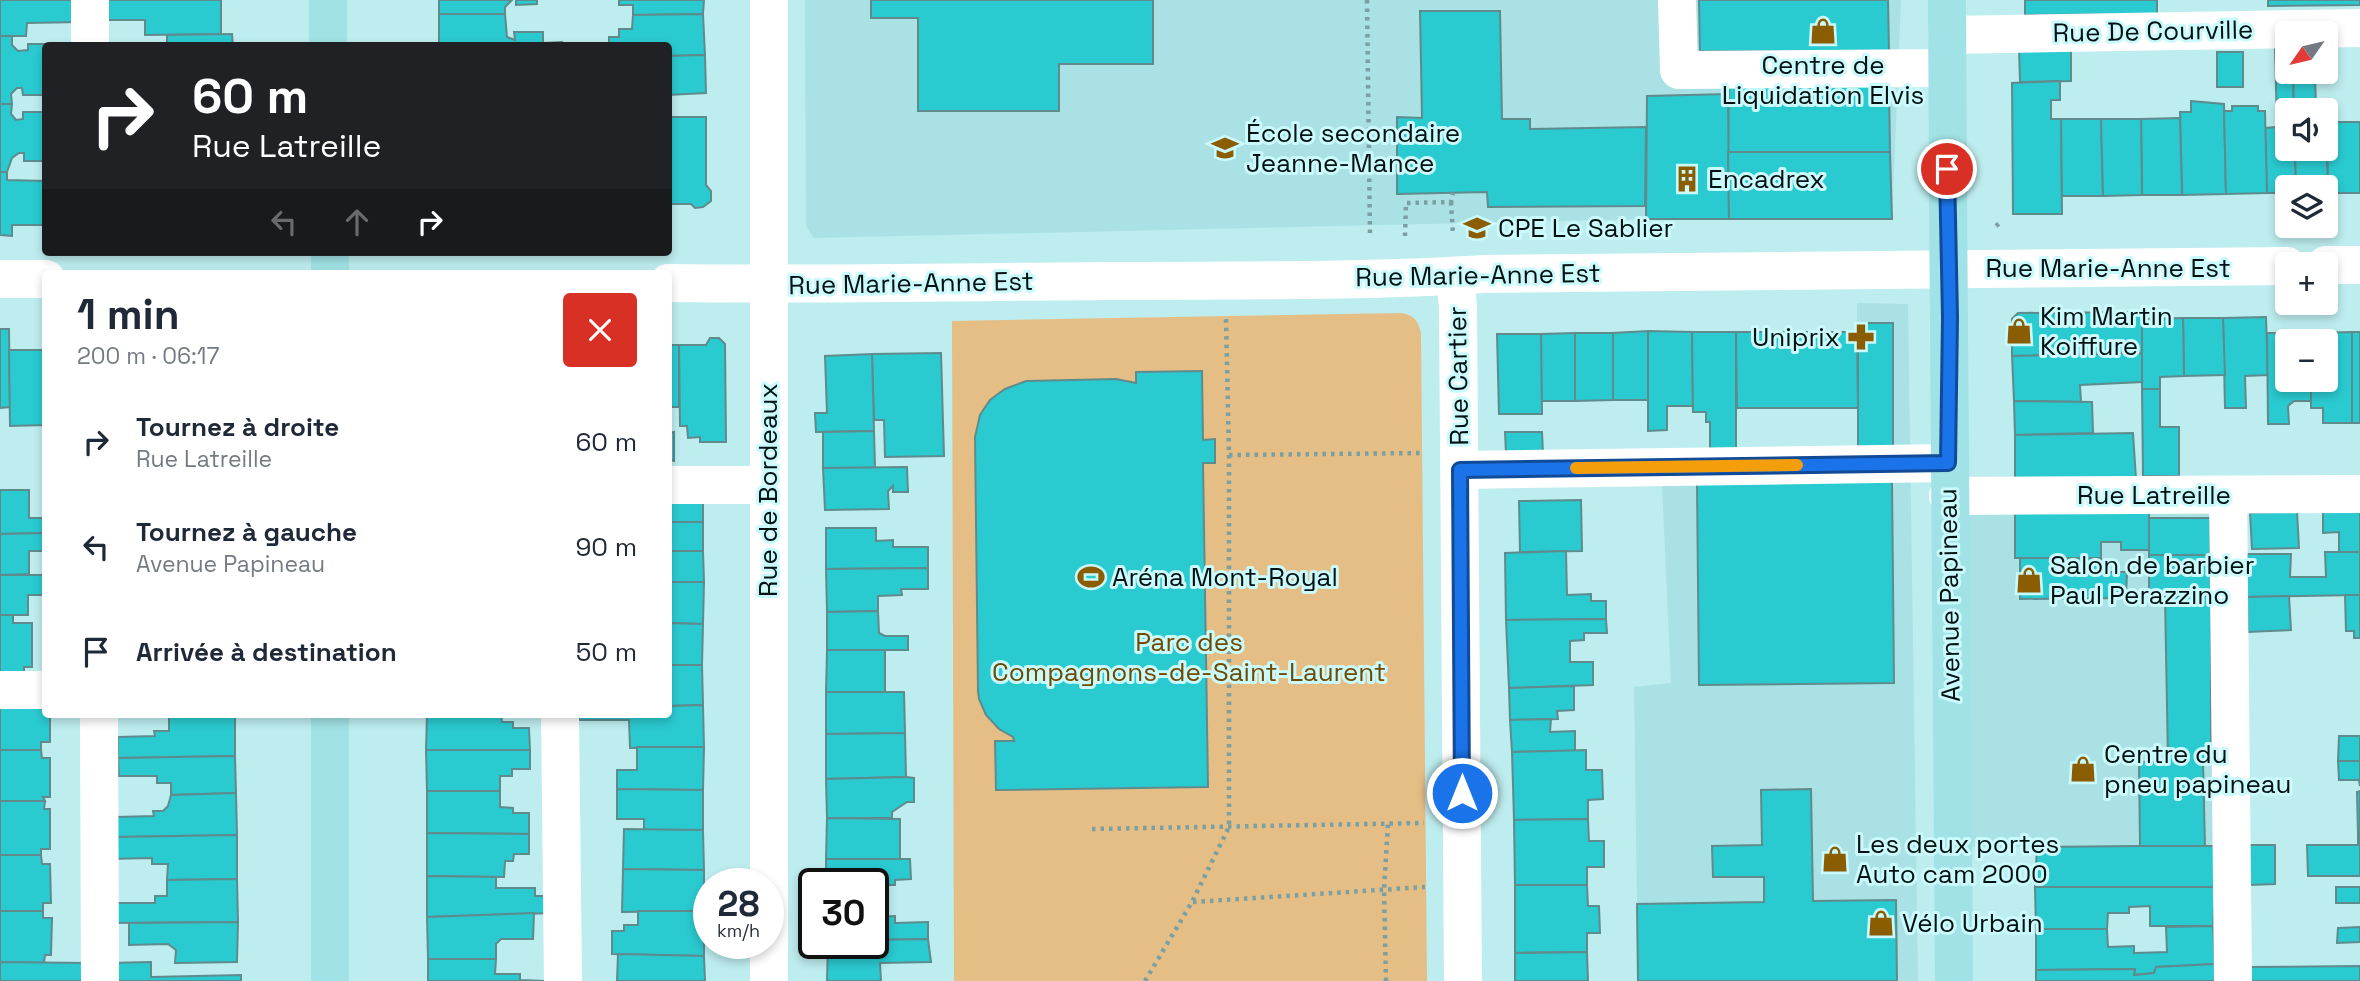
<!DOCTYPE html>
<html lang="fr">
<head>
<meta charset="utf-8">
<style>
	body { margin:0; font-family:"Space Grotesk",sans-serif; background:#f6f6f7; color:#1f2937; height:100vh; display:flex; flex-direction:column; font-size:26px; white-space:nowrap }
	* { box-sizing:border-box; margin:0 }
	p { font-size:23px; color:#747a83 }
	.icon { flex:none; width:38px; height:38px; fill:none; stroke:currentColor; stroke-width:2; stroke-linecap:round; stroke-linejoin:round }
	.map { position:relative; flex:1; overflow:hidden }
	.drawer { position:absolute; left:42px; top:270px; width:630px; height:448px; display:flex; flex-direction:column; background:#fff; border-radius:7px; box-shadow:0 4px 10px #0003 }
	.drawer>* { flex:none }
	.banner { position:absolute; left:42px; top:42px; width:630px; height:214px; border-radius:7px; box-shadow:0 4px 10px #0003; background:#202124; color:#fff; overflow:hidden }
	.needle { width:46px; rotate:236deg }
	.fabs { position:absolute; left:2275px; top:21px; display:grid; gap:14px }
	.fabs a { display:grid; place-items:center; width:63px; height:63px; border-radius:7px; background:#fff; box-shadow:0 4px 10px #0003; font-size:35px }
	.speed { position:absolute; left:693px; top:868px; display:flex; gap:14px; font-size:35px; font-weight:700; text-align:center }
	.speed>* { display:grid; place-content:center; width:91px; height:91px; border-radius:50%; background:#fff; box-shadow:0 4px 10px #0003; line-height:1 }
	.speed small { font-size:18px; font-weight:400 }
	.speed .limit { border:4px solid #111; border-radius:10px; background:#fff; color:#111 }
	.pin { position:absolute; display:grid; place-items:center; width:60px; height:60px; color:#fff; margin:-30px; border:4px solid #fff; border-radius:50%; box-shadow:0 2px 7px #0007 }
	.me { position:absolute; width:77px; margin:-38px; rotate:0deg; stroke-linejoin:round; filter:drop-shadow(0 0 5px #0008) }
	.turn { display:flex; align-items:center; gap:24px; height:147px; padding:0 35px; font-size:32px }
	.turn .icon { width:91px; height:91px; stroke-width:2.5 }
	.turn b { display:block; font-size:49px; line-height:60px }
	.lanes { display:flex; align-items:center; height:66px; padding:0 35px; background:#0003; justify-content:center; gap:35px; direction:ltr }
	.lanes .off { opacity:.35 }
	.round { display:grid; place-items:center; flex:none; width:74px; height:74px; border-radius:7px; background:#f6f6f7 }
	.summary { display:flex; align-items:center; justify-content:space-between; height:119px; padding:0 35px }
	h1 { font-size:42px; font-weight:700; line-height:52px }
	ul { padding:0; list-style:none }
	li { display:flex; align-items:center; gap:21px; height:105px; padding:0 35px }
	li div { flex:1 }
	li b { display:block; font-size:26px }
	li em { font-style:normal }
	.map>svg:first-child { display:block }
</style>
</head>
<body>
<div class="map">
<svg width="2360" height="981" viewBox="0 0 2360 981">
	<rect width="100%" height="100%" fill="#beedef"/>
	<g fill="#a9e1e4">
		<path d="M805,0H1901L1892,219H1646L814,238L806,226Z"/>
		<path d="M1857,303L1908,304L1918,981H1638L1634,687L1671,683L1661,463L1858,458Z"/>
		<path d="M2228,495L2232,849L2140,846L1955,847L1948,496Z"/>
	</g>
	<path fill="#e5be86" d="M1402,313C1414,316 1418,320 1421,333L1427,981H954L952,321Z"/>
	<g fill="#2acad1" stroke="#5f8b8d" stroke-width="2">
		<path d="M0,0H80L81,22L27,23L26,36H0Z"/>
		<path d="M103,0H221V34L145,35V20H103Z"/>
		<path d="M439,0H512L505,7V14H439Z"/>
		<path d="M516,0H537V4L516,5Z"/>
		<path d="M619,0H704L703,14L633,15V5H619Z"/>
		<path d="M871,0H1153V64H1059V111H918V18H871Z"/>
		<path d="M1699,0H1888L1889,52L1700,51Z"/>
		<path d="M2025,0H2157V14L2025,15Z"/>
		<path d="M2268,0H2360V5L2268,6Z"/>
		<path d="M1420,11H1500L1502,119H1530V129L1646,127L1645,206L1488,207L1487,192L1397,194V117L1422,118Z"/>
		<path d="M439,14H505L507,37L515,40L514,32H543V43L562,42V46H439Z"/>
		<path d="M703,14L705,55L668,56V46H609V37H619V29H632L633,15Z"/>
		<path d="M232,34L233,46H167V35Z"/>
		<path d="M0,36H12V45L18,51L28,50V44H52L46,46V95H23L22,88H17L11,94L12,104H0Z"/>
		<path d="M2071,47V81L2020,82L2019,48Z"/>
		<path d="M2287,47V72H2293L2294,110H2287V149H2295L2296,187H2287V193H2267L2265,128L2277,127L2275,48Z"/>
		<rect x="2217" y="52" width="26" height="35"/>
		<path d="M705,55L706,93L668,95V56Z"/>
		<path d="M2293,72H2315L2316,110H2294Z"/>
		<path d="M2060,81V100H2051V119H2061L2062,214H2013L2012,83Z"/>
		<path d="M1729,85L1774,87V102L1791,101L1792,86L1889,85L1890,152H1728Z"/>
		<path d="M1728,94L1729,219H1646L1647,96Z"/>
		<path d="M2191,101L2224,104L2226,194L2182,195L2180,112H2191Z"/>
		<path d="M0,104H12L11,114L16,120L23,119V112H46V161H24V153H19L12,158L7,172H0Z"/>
		<path d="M2232,106H2258V111H2265L2267,193L2226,194L2224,111H2232Z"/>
		<path d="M668,117H706V185L711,191V201L703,207L695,208L691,204H668Z"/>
		<path d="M2180,118L2182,195H2142L2141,119Z"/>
		<path d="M2061,119H2101L2103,196H2062Z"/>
		<path d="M2101,119H2141L2142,195L2103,196Z"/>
		<path d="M2327,122H2360V193H2328Z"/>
		<path d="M2326,126L2328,193H2326V187H2296L2295,149H2326Z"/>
		<path d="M1728,152H1890L1892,219H1729Z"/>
		<path d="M0,172H7V180L46,181V225H12V236L0,235Z"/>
		<path d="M2143,312L2142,353L2012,356V319L2018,313Z"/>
		<path d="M2266,317L2268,375L2245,376L2246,408H2225L2223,318Z"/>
		<path d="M2183,318H2223L2225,375L2184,376Z"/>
		<path d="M2183,318L2184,376L2160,377V389H2142V319Z"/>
		<rect x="1858" y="323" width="35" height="125"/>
		<path d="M0,329H9L10,407L0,408Z"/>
		<path d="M1648,331L1692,332L1693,406H1667V430L1648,431Z"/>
		<path d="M1648,331V400H1613V333Z"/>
		<path d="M1692,332H1736V450H1710V422H1706V412H1693Z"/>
		<path d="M1736,332H1857L1858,408H1737Z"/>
		<rect x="2352" y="332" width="8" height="91"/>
		<path d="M2352,332V423H2323V408H2311V380H2326V341H2311V333Z"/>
		<path d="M1575,333H1613V400L1575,401Z"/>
		<path d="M1575,333V401H1541V334Z"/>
		<path d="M2267,333H2311V341H2287V380H2311V401H2294L2288,406L2289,424H2268Z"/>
		<path d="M1497,334H1541L1542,414H1499Z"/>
		<path d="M710,338H719L725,344L726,442H700V437L688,438L687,426H680L679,345H706Z"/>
		<rect x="668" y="345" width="11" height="62"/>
		<path d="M9,350H46V425L10,426Z"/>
		<path d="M941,353L944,456L885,457L884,420H874L872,354Z"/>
		<path d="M2142,353V382L2080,385L2081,402L2014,401L2012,356Z"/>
		<path d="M872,354L874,431L816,432L815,413H827L825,356Z"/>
		<path d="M1202,371L1203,440L1215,439V463H1203L1208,787L996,790L995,741H1014L1013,737L999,729L986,715L979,699L978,691L975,437L980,415L990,400L1005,389L1026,381L1116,379L1136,383V372Z"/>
		<path d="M2142,389H2160V427H2179V476H2143Z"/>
		<path d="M2014,401L2092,402L2093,433L2015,435Z"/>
		<path d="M874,431L875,468H823V432Z"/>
		<path d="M674,432V461L670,460L668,477V433Z"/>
		<path d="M1505,432H1542L1543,454H1506Z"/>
		<path d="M2133,433L2136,479L2015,482V435Z"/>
		<path d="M907,467L908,492H893V486L888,491L889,509L825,510L823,468Z"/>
		<path d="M1892,481L1894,683L1699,685L1697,483Z"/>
		<path d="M0,490H29V518H46V533L0,534Z"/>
		<rect x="668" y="496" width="35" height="26"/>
		<path d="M1581,500L1582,551L1520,552L1519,501Z"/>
		<path d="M2149,509V550H2121V542H2101V558H2015V510Z"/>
		<path d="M2297,511L2299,548L2252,549L2250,513Z"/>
		<path d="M2360,511V552H2339V532L2323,533V512Z"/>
		<rect x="2149" y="518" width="61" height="37"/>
		<rect x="668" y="522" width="35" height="29"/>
		<path d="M826,528H876V541L893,540V547H928V568L826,569Z"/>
		<path d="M46,533V551H29V574L0,575V534Z"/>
		<path d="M668,551H703L704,582H668Z"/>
		<path d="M1566,551L1567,595L1591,594V601H1606V619L1506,620L1505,553Z"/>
		<path d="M2325,552H2360V595L2247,597V554H2291L2290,577H2326Z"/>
		<path d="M2149,555H2210L2211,596L2149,597Z"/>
		<path d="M2020,558H2101V572H2127L2126,598L2020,599Z"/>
		<path d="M928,568V589H901L902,595L878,596V611L827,612L826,569Z"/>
		<path d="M0,575H46V595H28V615H0Z"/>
		<path d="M668,582H704L703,624L668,623Z"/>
		<path d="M2345,595H2360V638H2354V631H2346Z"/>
		<path d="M2211,596V762H2203L2205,847L2140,846L2139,762L2168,761L2165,597Z"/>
		<path d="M2289,596L2291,630L2248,632L2247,597Z"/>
		<path d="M878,611L879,633L885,636H908V650H827V612Z"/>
		<path d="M0,615H13V623H32V667H24V674H0Z"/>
		<path d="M1606,619L1607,633H1584V640L1570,641V662H1593V685L1509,688L1506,620Z"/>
		<path d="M668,623L703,624L702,665H668Z"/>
		<path d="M827,650H885V693L826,692Z"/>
		<path d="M668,665H702L703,705L668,706Z"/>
		<path d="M1574,686V710L1557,711L1558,719L1510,720L1509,688Z"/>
		<path d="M826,692H904L905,733L826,734Z"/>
		<path d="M0,699L46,705V714H50V742H41V750H0Z"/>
		<path d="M703,705L704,747L630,748L629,720H579V714H668V706Z"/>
		<path d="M169,714H235V715L169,717Z"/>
		<path d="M427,714H501L502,722H513V728H529L530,750H426Z"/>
		<path d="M235,715V756L118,758V737L155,736L154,731H169V717Z"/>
		<path d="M1551,719L1550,732L1575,731V751L1512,752L1510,720Z"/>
		<path d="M905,733L906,777L826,779V734Z"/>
		<path d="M2339,736H2360V761H2338Z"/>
		<path d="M637,747H704L703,790L617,789V770H637Z"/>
		<path d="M0,750H41L42,758H50V797H43L45,801H0Z"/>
		<path d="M426,750H530V769H512V776H500V791H427Z"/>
		<path d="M1586,750V770H1602L1603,799L1588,800V819L1514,820L1512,752Z"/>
		<path d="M235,756L236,793L171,795V783H157V776H119L118,758Z"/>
		<path d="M2338,761H2360V786L2359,780H2339Z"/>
		<path d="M906,777L914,778V802H907L892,812V818H827L826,779Z"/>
		<path d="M617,789L703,790V830H644V819H617Z"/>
		<path d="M1811,789L1813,901L1896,900L1897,981H1638L1637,904L1764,902V877H1713L1712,846L1762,845L1761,790Z"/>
		<path d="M427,791H500V807L513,808V813H529V834L427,833Z"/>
		<path d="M2360,791V834H2358L2357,792Z"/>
		<path d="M236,793L237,835L116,837V817L154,816L153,811H163L168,806L171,795Z"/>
		<path d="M0,801H45L44,809H50V849H41V855H0Z"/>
		<path d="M827,818L900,819V859H826Z"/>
		<path d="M1588,819L1589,841H1604V867H1587V885H1515L1514,820Z"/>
		<path d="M624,829L703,830L704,870L623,869Z"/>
		<path d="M427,833L529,834V854H514L513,861H505L504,877L427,876Z"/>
		<path d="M2358,834H2360V876H2308L2307,845H2358Z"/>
		<path d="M237,835V879L167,880L168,864H152V858L109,859L116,837Z"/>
		<path d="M2248,845H2275V884L2249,885Z"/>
		<path d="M2140,846H2214L2215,887H2035L2037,847Z"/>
		<path d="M0,855H41L42,864H50L51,903H43V911H0Z"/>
		<path d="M826,859H910L911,879L895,880V885H877L878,900H873V884H826Z"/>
		<path d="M623,869L704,870V911L622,912Z"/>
		<path d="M427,876L496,877V888H535V896H552V913L427,917Z"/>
		<path d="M237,879L238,922L110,923L109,903H155V896H167V880Z"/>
		<path d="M1515,885H1587L1588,906H1599L1600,933H1587V952L1515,953Z"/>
		<path d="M2035,887H2215L2213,926H2150V906L2129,907V913H2108L2107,929H2036Z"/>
		<rect x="2336" y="887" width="24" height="16"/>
		<path d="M873,900H878V917L895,916V923L928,922V939L873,940Z"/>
		<path d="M0,911H43V918H52L51,955H45L44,963L0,962Z"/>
		<path d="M638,911H704V956L612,954V931H624V925H638Z"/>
		<path d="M534,913L533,939H501L496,944V959H428L427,917Z"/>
		<path d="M238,922L237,962L175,963L176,950L168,944L129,945V923Z"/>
		<path d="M2213,926L2215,964L2156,967L2154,973L2134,975L2135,969L2036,970V929H2107L2108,947L2134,946V953L2167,952L2166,927Z"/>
		<path d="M2338,928L2360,927V942L2337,943Z"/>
		<path d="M928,939L931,962L880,963L881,981H827L828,943H873V940Z"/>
		<path d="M1587,952L1588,981H1515V953Z"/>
		<path d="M618,954L704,956L705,981H617Z"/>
		<path d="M428,959H496L495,974H520V980L545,981H428Z"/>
		<path d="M0,962L87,963L86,981H0Z"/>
		<path d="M151,962V977L241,975V981H107V963Z"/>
		<path d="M2215,964V981H2036V970L2135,969L2134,975L2154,973L2156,967Z"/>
		<path d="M2360,966V981H2249V967Z"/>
	</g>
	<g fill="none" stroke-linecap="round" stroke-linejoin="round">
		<g stroke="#7c9fa1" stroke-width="4.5" stroke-dasharray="3.5 5" stroke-linecap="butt">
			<path d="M1367,0L1370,237"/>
			<path d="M1451,202L1453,235"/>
			<path d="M1996,226L2002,221"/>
			<path d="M1405,236L1406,203L1451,202L1453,193"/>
			<path d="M1229,455L1424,453"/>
			<path d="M1092,829L1424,823"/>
			<path d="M1193,902L1425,887"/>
			<path d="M1145,981L1192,902L1229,827V455L1226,318"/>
			<path d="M1386,981L1384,889L1388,824"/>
		</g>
		<g stroke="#fff" stroke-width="38">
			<path d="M90,0V46"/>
			<path d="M769,0V981"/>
			<path d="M1677,0L1679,70L1946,68"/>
			<path d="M1947,35L2360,28"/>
			<path d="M2326,265H2360"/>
			<path d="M1455,276L1458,307L1463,981"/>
			<path d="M0,279H46"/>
			<path d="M668,283C815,285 962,282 1108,281C1233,280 1359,282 1484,274L2287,266"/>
			<path d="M1460,470L1948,463"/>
			<path d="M668,485H768"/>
			<path d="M2228,495L2233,981"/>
			<path d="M1948,496L2360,494"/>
			<path d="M0,690H46"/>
			<path d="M99,714L100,981"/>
			<path d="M560,714L563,981"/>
		</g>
		<g stroke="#a0e2e5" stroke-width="38">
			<path d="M328,0V46"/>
			<path d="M1947,0C1949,327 1950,654 1954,981"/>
			<path d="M330,252V273"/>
			<path d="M330,981V714"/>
		</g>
	</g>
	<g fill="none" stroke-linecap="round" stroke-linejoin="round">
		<g stroke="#114b97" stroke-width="18">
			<path id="route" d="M1462,793L1460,470L1948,463L1950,317L1947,169"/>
		</g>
		<use href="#route" stroke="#1a73e8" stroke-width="12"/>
		<path stroke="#f59e0b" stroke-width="12" d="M1576,468L1797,465"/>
	</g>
	<defs>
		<g id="shop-bare" transform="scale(2.1)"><path d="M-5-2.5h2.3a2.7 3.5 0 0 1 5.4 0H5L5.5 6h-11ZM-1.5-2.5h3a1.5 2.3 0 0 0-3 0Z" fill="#8a5d00" stroke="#cbfafc" stroke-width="2.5" paint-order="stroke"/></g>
		<g id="school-bare" transform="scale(2.1)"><path d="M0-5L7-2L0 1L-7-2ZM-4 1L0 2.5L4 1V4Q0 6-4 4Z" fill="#8a5d00" stroke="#cbfafc" stroke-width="2.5" paint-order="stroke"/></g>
		<g id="building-bare" transform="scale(2.1)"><path d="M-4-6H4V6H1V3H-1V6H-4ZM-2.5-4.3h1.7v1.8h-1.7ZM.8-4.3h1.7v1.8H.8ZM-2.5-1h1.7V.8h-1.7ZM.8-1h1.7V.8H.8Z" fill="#8a5d00" stroke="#cbfafc" stroke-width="2.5" paint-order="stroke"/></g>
		<g id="pharmacy-bare" transform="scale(2.1)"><path d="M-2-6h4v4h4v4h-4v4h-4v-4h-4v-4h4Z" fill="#8a5d00" stroke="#cbfafc" stroke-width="2.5" paint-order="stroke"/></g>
		<g id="stadium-bare" transform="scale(2.1)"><path d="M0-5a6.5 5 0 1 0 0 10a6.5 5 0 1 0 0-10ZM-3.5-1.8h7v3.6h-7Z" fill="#8a5d00" stroke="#cbfafc" stroke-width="2.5" paint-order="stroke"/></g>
	</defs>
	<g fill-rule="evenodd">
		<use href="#shop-bare" x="1823" y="31"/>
		<use href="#school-bare" x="1225" y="148"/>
		<use href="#building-bare" x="1687" y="179"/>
		<use href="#school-bare" x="1477" y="228"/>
		<use href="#shop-bare" x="2019" y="331"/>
		<use href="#pharmacy-bare" x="1861" y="337"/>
		<use href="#stadium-bare" x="1091" y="577"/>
		<use href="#shop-bare" x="2029" y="580"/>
		<use href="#shop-bare" x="2083" y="769"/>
		<use href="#shop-bare" x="1835" y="859"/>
		<use href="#shop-bare" x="1881" y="923"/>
	</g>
	<g text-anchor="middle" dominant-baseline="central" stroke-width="6" stroke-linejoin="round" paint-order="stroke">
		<g font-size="26" fill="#021112" stroke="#cbfafc">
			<text transform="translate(2153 31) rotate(-1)">Rue De Courville</text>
			<text x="2108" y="268">Rue Marie-Anne Est</text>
			<text transform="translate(1478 275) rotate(-1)">Rue Marie-Anne Est</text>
			<text transform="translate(911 283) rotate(-1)">Rue Marie-Anne Est</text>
			<text transform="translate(1458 376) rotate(-91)">Rue Cartier</text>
			<text transform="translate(768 490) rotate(-90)">Rue de Bordeaux</text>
			<text x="2154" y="495">Rue Latreille</text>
			<text transform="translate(1949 595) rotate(-91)">Avenue Papineau</text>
		</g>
		<g font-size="26" fill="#021112" stroke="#cbfafc" text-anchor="start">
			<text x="1823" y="65" text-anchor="middle">Centre de<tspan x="1823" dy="30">Liquidation Elvis</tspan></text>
			<text x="1246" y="133">École secondaire<tspan x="1246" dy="30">Jeanne-Mance</tspan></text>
			<text x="1708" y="179">Encadrex</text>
			<text x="1498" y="228">CPE Le Sablier</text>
			<text x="2040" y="316">Kim Martin<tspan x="2040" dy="30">Koiffure</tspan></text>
			<text x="1840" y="337" text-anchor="end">Uniprix</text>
			<text x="2050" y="565">Salon de barbier<tspan x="2050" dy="30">Paul Perazzino</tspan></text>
			<text x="1112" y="577">Aréna Mont-Royal</text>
			<text x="2104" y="754">Centre du<tspan x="2104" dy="30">pneu papineau</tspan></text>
			<text x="1856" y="844">Les deux portes<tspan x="1856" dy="30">Auto cam 2000</tspan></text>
			<text x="1902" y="923">Vélo Urbain</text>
		</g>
		<g font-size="26" fill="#6f4b02" stroke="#cbfafc">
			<text x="1189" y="642">Parc des<tspan x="1189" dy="30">Compagnons-de-Saint-Laurent</tspan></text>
		</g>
	</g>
</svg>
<div class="fabs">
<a><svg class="needle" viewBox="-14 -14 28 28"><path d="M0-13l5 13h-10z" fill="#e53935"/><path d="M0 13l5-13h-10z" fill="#747a83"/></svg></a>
<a><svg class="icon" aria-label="sound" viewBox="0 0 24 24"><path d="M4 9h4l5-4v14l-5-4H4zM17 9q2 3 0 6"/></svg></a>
<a><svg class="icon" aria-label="layers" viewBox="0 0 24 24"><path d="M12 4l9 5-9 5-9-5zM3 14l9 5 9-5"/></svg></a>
<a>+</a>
<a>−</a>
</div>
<div class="speed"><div>28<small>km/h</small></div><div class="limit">30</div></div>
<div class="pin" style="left:1947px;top:169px;background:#d93025"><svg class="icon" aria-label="arrive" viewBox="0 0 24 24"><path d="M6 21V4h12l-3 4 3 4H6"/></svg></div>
<svg class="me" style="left:1462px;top:793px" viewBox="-20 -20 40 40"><circle r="17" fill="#1a73e8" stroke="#fff" stroke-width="3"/><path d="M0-11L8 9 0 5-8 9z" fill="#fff"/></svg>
<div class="banner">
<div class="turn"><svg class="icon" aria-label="right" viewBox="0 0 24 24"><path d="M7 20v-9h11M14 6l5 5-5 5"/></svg><div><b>60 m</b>Rue Latreille</div></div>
<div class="lanes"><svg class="icon off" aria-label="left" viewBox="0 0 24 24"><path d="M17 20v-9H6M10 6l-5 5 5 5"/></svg><svg class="icon off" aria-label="ahead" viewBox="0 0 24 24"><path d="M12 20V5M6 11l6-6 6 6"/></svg><svg class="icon" aria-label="right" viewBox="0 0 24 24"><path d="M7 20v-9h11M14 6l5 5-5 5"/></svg></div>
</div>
<section class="drawer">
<div class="summary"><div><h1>1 min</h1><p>200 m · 06:17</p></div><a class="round" style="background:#d93025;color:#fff"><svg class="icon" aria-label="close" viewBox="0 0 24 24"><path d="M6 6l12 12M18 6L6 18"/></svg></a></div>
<ul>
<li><svg class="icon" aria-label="right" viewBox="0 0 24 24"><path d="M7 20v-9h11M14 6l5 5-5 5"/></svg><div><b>Tournez à droite</b><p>Rue Latreille</p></div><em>60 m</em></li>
<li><svg class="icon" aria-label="left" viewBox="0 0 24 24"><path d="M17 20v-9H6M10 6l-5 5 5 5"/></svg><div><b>Tournez à gauche</b><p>Avenue Papineau</p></div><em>90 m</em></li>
<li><svg class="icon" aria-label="arrive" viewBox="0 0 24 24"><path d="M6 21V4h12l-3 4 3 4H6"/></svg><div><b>Arrivée à destination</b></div><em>50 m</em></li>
</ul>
</section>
</div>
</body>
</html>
